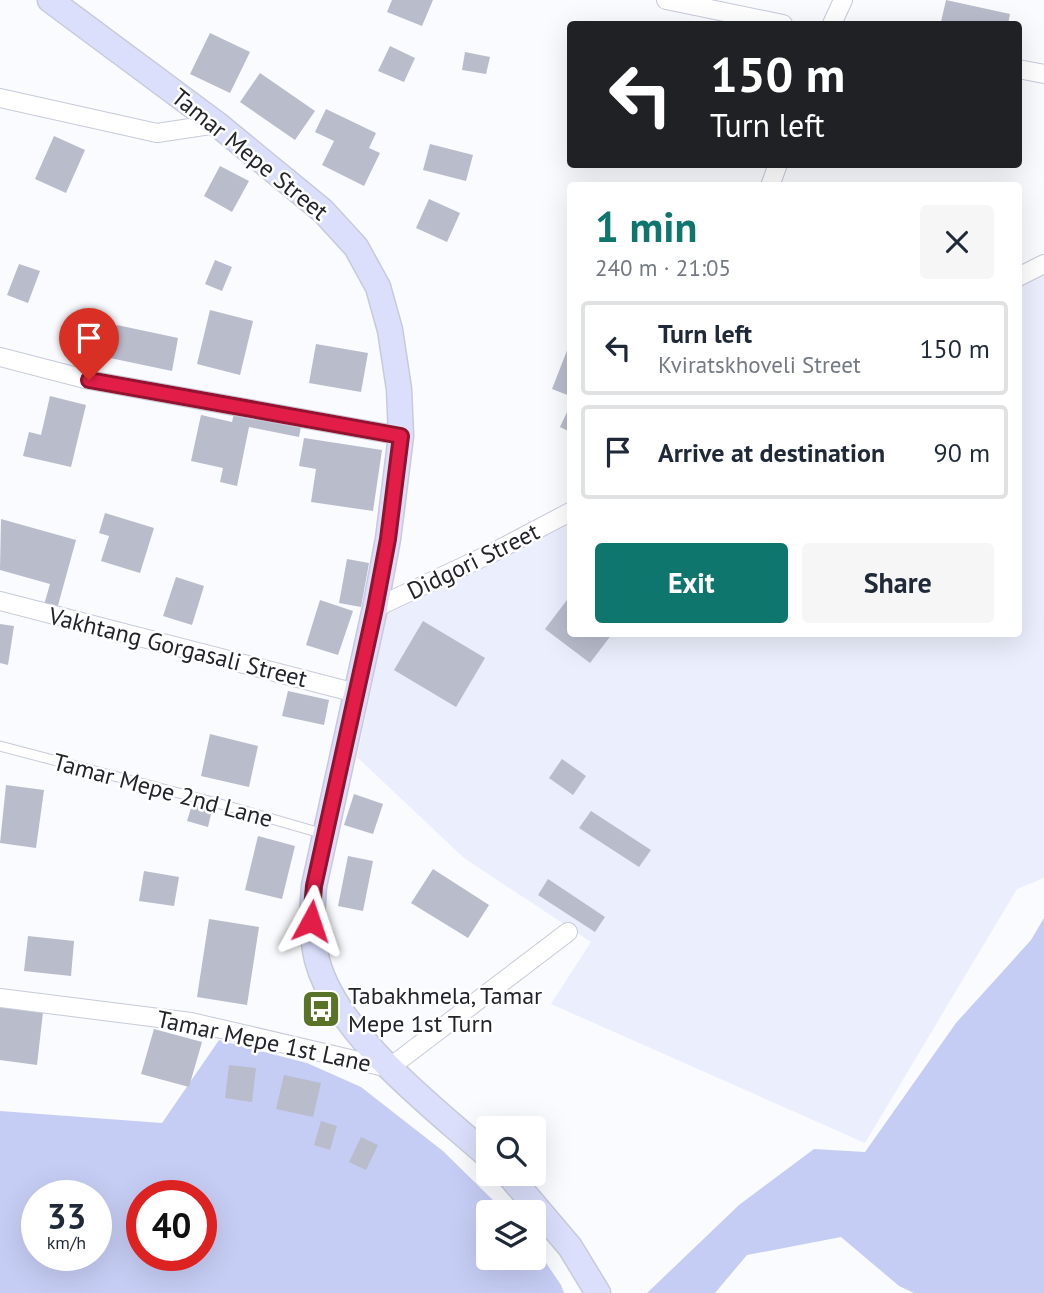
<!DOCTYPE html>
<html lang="en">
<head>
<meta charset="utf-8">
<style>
	body { margin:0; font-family:"PT Sans",sans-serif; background:#f6f6f7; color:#1f2937; height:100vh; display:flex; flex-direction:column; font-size:26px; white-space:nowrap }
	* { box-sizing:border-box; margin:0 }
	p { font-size:23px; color:#747a83 }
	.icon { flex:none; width:38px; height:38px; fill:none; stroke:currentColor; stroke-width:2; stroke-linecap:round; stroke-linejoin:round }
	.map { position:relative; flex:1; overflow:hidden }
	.side { position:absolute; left:567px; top:182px; width:455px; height:455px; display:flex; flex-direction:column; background:#fff; border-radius:7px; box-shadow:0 7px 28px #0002 }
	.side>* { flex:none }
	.hud { position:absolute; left:567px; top:21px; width:455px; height:147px; border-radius:7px; box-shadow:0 7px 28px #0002; background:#202124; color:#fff; overflow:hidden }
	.controls { position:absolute; left:476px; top:1116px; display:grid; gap:14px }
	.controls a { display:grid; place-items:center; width:70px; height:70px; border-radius:7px; background:#fff; box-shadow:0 7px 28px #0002; font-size:35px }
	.speed { position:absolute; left:21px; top:1180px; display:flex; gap:14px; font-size:35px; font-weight:700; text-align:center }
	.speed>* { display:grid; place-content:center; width:91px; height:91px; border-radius:50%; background:#fff; box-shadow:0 7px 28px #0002; line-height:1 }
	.speed small { font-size:18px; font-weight:400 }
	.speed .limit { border:10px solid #d22; background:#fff; color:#111 }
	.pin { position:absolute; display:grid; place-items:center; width:60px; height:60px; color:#fff; margin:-72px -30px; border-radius:50% 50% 50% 0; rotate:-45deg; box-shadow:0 0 7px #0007 }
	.pin .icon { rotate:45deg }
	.me { position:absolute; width:77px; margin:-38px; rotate:5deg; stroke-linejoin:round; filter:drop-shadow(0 0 5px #0008) }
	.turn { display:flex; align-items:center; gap:24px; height:147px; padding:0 28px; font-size:32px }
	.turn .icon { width:91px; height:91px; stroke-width:2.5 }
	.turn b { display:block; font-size:49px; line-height:60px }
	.round { display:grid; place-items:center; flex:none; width:74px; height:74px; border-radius:7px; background:#f6f6f7 }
	.overview { display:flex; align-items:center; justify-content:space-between; height:119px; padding:0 28px }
	h1 { font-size:42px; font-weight:700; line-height:52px; color:#0f766e }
	.primary-button { display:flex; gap:14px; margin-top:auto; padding:14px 28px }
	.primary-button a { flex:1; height:80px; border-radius:7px; background:#0f766e; color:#fff; font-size:28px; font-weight:700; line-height:80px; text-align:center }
	.primary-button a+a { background:#f6f6f7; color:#1f2937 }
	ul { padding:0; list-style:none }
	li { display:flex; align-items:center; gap:21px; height:94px; margin:0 14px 10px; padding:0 14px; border:4px solid #e0e1e3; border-radius:7px }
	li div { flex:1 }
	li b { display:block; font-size:26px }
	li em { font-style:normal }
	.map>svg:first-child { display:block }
</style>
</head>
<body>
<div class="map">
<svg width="1044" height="1293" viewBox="0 0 1044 1293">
	<rect width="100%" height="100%" fill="#fafbfe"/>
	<path fill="#ebeefc" d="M1044,271V878L1017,889L865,1143L551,1004L591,942L464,858L357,757L389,606L570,512V634H1018L1019,284Z"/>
	<g fill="#c6cdf4" fill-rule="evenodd">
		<path d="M1044,918V1293H914L899,1286L841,1237L747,1255L715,1293H647L739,1205L814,1149L865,1152L956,1023L1031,940Z"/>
		<path d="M219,1040L307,1063L361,1087L443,1151L506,1213H488V1258H534V1245L561,1285L564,1293H0V1111L162,1123ZM37,1195H96V1255H37ZM142,1195H201V1255H142Z"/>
	</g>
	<g fill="#b8bccb">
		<path d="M392,0H433L422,26L387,12Z"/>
		<path d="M946,0L1010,14L1008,24L941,22Z"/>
		<path d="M210,33L250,52L230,93L190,74Z"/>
		<path d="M390,46L415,58L404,82L378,71Z"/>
		<path d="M465,52L490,57L486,74L462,70Z"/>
		<path d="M260,73L315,111L295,140L240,102Z"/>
		<path d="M326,109L376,133L369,148L380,153L364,186L322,165L334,141L315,132Z"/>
		<path d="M54,136L85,150L66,193L35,179Z"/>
		<path d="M430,144L473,155L466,181L423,170Z"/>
		<path d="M220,166L249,181L232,212L204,196Z"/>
		<path d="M429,199L460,213L447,242L416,228Z"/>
		<path d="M215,260L232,267L222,291L205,284Z"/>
		<path d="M19,264L40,271L28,303L7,295Z"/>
		<path d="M210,310L253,321L240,375L197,364Z"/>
		<path d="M117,325L178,338L172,371L110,358Z"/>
		<path d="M316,344L368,353L361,392L309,383Z"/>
		<path d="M568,348L570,349V396L552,389Z"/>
		<path d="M50,396L86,405L71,467L23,456L29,432L41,435Z"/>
		<path d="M567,412L570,414V432L560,427Z"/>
		<path d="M234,413L301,427L299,437L249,427L237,486L220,482L223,468L191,461L201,415L232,422Z"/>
		<path d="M304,438L382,450L373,511L311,502L316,469L299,466Z"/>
		<path d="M105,513L154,528L140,573L101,561L109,536L99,533Z"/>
		<path d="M1,519L76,540L57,609L44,605L50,584L0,570Z"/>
		<path d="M347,559L369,563L361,607L339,603Z"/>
		<path d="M176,577L204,586L192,625L163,616Z"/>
		<path d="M570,596V634H612L590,663L545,629Z"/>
		<path d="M320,600L353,611L338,655L306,645Z"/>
		<path d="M423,621L485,658L456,707L394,670Z"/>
		<path d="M0,624L14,626L8,665L0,663Z"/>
		<path d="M288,691L329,700L324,725L282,716Z"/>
		<path d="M210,734L258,746L249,787L201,776Z"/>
		<path d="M562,759L586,776L573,795L549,778Z"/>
		<path d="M6,785L44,790L36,848L0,843Z"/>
		<path d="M354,794L383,804L373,834L344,825Z"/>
		<path d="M192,805L212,810L208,827L187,821Z"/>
		<path d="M591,811L651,850L639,867L579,828Z"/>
		<path d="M258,836L295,846L282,899L245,890Z"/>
		<path d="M348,856L373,861L363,911L338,906Z"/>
		<path d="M433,869L489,905L468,938L411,903Z"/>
		<path d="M144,871L179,877L174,906L139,901Z"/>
		<path d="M548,879L605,917L595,932L538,895Z"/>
		<path d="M209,919L259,927L247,1005L197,997Z"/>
		<path d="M28,936L74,941L71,976L24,971Z"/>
		<path d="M0,1006L43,1012L37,1065L0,1060Z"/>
		<path d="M154,1029L202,1042L189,1087L141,1074Z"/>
		<path d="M229,1065L256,1068L252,1102L225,1098Z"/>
		<path d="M284,1075L321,1083L313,1117L276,1109Z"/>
		<path d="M321,1121L337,1126L330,1150L314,1145Z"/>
		<path d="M361,1137L378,1145L366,1170L349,1162Z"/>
	</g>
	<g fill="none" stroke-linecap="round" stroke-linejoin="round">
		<g stroke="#c7cada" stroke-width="11">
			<path id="lane" d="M0,746L224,805L324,834"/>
		</g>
		<g stroke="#c7cada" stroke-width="20">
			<g id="street">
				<path d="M666,0L783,24"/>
				<path d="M832,24L843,0"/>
				<path d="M1018,69L1044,74"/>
				<path d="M0,98L157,133L217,124"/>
				<path d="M770,186L778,164"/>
				<path d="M1018,277L1044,264"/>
				<path d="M0,357L89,380L401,436"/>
				<path d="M0,601L356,693"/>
				<path d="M375,608L494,552L570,512"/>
				<path d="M0,998L191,1022L389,1068L568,932"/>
			</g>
		</g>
		<g stroke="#c7cada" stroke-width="27">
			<g id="secondary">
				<path d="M50,0L217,124L323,211L356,247L378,287L390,330L399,389L401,436L388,539L375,608L314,886C312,911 311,935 317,960C336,1034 433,1107 488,1156"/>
				<path d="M508,1174L570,1247L598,1293"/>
			</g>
		</g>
		<use href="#lane" stroke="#fff" stroke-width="9"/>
		<use href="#street" stroke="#fff" stroke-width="18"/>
		<use href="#secondary" stroke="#dbdffb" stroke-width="24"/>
	</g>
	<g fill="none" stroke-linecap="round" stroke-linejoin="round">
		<g stroke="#92132f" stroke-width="18">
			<path id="route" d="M89,380L401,436L388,539L375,608L314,886L311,921"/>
		</g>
		<use href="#route" stroke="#e11d48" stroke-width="12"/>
	</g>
	<defs>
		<g id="bus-square" transform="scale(2.0125)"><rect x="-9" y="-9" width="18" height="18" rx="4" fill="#597327" stroke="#fff"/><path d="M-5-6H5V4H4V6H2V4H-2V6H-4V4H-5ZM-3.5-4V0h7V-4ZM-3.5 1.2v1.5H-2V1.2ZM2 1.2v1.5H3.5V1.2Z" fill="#fff"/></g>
	</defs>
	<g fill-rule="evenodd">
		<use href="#bus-square" x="321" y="1009"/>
	</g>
	<g text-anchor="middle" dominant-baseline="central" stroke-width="5" stroke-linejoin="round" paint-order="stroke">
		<g font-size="24" fill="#23242a" stroke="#fff">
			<text transform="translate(250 154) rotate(39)">Tamar Mepe Street</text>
			<text transform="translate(473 561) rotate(-26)">Didgori Street</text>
			<text transform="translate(178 647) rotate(14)">Vakhtang Gorgasali Street</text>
			<text transform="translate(163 790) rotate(15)">Tamar Mepe 2nd Lane</text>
			<text transform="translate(264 1041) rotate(12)">Tamar Mepe 1st Lane</text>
		</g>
		<g font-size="24" fill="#23242a" stroke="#fff" text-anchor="start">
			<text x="348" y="995">Tabakhmela, Tamar<tspan x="348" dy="28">Mepe 1st Turn</tspan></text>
		</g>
	</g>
</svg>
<div class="controls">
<a><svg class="icon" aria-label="search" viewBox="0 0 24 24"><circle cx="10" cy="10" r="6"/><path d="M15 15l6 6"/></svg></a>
<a><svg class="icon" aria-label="layers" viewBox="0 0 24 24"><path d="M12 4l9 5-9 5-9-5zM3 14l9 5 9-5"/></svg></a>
</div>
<div class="speed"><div>33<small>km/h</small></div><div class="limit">40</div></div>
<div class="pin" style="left:89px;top:380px;background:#d93025"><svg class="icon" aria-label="arrive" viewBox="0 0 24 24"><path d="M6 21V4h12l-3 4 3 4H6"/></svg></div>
<svg class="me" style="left:311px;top:921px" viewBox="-20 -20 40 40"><path d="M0-17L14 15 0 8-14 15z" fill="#e11d48" stroke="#fff" stroke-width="4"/></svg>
<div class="hud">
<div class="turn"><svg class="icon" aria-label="left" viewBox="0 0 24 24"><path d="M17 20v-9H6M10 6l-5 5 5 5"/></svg><div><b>150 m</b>Turn left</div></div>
</div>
<section class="side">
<div class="overview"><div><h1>1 min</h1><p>240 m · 21:05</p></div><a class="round"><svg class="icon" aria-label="close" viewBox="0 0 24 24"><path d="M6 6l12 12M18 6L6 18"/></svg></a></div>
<ul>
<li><svg class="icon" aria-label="left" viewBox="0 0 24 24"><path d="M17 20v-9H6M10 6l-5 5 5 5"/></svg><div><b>Turn left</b><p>Kviratskhoveli Street</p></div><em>150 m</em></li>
<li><svg class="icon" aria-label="arrive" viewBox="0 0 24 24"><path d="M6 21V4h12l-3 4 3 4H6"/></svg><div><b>Arrive at destination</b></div><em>90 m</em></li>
</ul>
<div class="primary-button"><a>Exit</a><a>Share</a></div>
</section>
</div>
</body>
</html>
